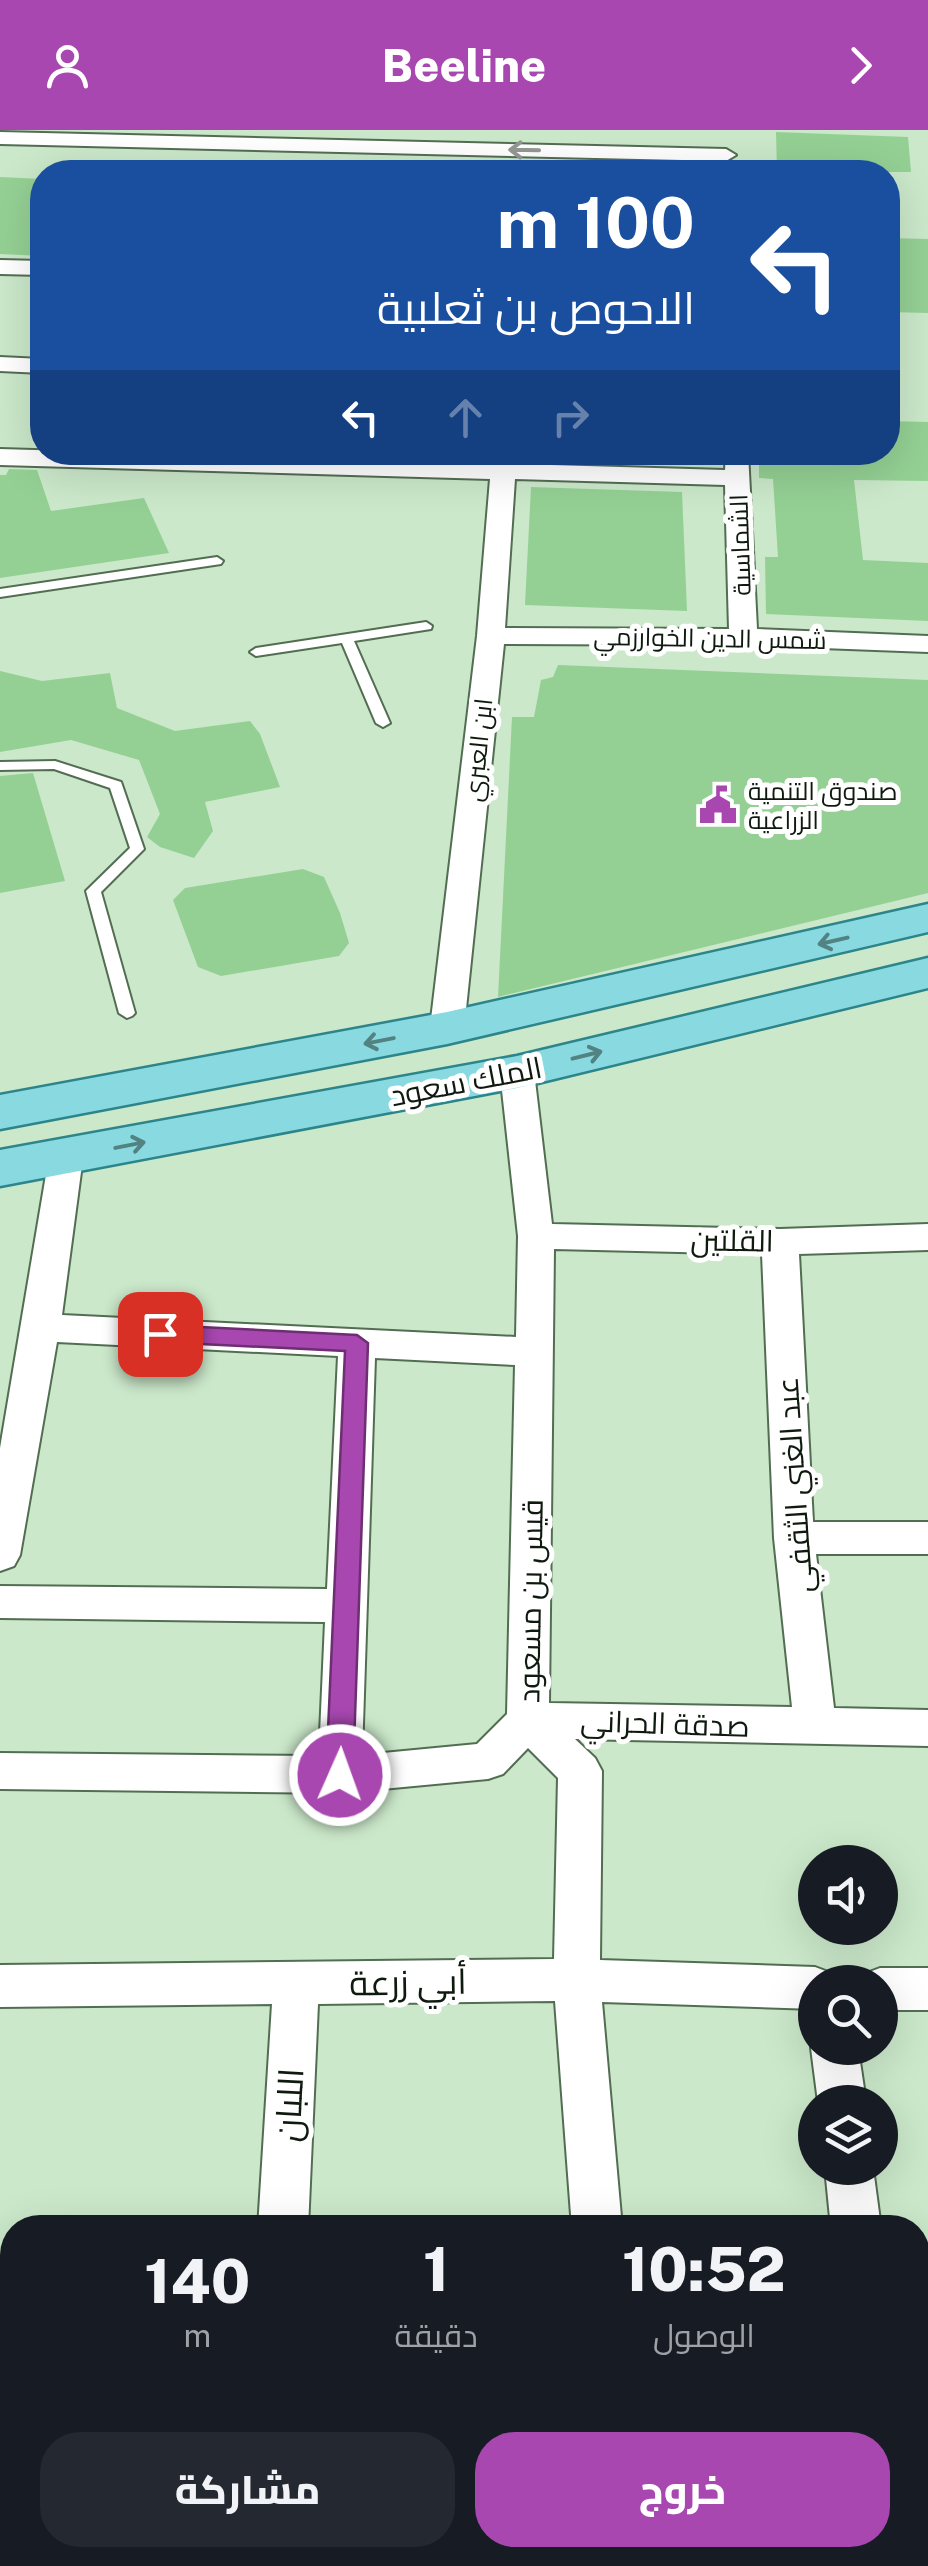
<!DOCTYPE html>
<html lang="ar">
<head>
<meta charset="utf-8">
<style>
	body { margin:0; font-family:"Public Sans",Cairo,sans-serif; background:#242831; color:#f1f3f6; direction:rtl; height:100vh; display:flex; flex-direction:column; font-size:38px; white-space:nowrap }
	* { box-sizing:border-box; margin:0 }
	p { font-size:32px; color:#9ea1a6 }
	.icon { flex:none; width:55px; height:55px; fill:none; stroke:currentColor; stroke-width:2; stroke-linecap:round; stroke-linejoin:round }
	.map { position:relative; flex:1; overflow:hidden; direction:ltr }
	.drawer { position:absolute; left:0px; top:2085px; width:930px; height:352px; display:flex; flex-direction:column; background:#171b24; border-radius:40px 40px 0 0; box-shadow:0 10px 40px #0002; direction:rtl }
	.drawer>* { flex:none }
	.hud { position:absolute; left:30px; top:30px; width:870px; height:305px; border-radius:40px; box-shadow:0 10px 40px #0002; direction:rtl; background:#1a4fa0; color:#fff; overflow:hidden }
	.tools { position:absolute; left:798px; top:1715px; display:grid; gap:20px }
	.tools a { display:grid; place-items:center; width:100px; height:100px; border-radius:50%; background:#171b24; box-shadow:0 10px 40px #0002; font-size:50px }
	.pin { position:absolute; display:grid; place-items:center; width:85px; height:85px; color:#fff; margin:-42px; border-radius:20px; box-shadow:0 5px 15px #0006 }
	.me { position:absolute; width:110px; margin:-55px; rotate:2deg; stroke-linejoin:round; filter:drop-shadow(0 0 8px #0008) }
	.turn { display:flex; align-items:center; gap:35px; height:210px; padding:0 40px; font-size:45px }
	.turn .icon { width:130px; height:130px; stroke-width:2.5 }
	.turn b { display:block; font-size:70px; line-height:85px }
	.lanes { display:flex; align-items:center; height:95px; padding:0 40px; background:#0003; justify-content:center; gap:50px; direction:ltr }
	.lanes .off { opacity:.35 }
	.eta { display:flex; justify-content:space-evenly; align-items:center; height:170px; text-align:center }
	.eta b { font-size:60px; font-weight:800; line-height:70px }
	.cta { display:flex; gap:20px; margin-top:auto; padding:20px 40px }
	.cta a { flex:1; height:115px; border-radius:40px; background:#a747af; color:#fff; font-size:40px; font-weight:800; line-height:115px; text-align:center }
	.cta a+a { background:#242831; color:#f1f3f6 }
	header { display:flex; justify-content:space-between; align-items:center; height:130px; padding:0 40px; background:#a747af; color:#fff; font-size:45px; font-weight:800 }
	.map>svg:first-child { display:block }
</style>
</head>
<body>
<header><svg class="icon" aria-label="forward" viewBox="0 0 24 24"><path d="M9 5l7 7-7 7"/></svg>Beeline<svg class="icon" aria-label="person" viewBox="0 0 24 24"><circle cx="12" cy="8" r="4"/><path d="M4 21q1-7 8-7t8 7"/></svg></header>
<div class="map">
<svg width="928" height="2436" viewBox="0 0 928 2436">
	<rect width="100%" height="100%" fill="#cbe8ca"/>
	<g fill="#94d094">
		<path d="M776,2L908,7L911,42H777Z"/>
		<path d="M0,47L42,49V126L0,124Z"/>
		<path d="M888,108L928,109V183L888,182Z"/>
		<path d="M888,291L928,292V351L854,350L863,430L928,433V491L766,484L765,427H778L773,349L759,348V322H888Z"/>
		<path d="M9,339L37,340L51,381L144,368L169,423L0,448V345H6Z"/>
		<path d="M531,357L682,362L687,481L525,475Z"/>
		<path d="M558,535L928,550V763L498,867L512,587H534L541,550L553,547Z"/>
		<path d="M0,541L42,551L110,543L117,578L175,601L250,591L260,604L280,657L205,672L213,701L194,728L160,717L147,707L160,684L139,630L71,610L0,622Z"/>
		<path d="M33,643L65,751L0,763V646Z"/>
		<path d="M303,739L324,747L340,783L349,813L339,826L221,846L198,837L173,770L185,758Z"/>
	</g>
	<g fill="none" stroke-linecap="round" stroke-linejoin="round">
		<g stroke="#536d53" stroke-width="4">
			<g id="lane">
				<path d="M217,427L223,431L221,434L0,467V459Z"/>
				<path d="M426,492L432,496L431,499L354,511L390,593L383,597L376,593L342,513L256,526L250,522L256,518Z"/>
				<path d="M55,631L121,652L144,719L101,762L135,883L132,886L127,888L119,883L86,761L130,718L110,658L54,639L0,640V632Z"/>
			</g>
		</g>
		<g stroke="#536d53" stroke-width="4">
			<g id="street">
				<path d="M0,2L726,19L736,25L726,31L0,14Z"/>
				<path d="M0,130L42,131V145L0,144Z"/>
				<path d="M0,227L42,229V243L0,241Z"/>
				<path d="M0,319L725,340L726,322H748L757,499L928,506V522L743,515L504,514L464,898L459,906L447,909L435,906L430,898L477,506L490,349L0,335ZM515,349L725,355L729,499L505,498Z"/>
				<path d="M517,931L529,934L534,942L552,1094L780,1099L928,1094V1120L799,1124L813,1392H928V1424H816L834,1578L928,1580V1616L575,1609L595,1628L602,1641L600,1830L815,1837L831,1843L836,1852H815V1879L602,1872L622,2098H572L555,1871L318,1874L308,2098H258L272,1874L0,1877V1835L554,1829L558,1648L528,1618L503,1644L488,1649L340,1663L0,1659V1623L319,1626L325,1492L0,1488V1456L327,1459L338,1226L57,1212L20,1425L14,1436L0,1441V1318L49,1027L54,1019L66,1015L78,1019L83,1027L62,1185L516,1207L518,1106L500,942L505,934ZM554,1119L762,1124L774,1408L792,1577L549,1573ZM375,1228L515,1235L507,1584L477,1614L362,1625Z"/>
				<path d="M880,1838H928V1880H880V1852H860L864,1844Z"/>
				<path d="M815,1910V1918H858L866,1972H818L811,1918Z"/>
				<path d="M825,2038H873L881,2098H831Z"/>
				<rect x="0" y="2269" width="12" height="52"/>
				<rect x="918" y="2343" width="10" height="54"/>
				<path d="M918,2419L921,2436H867L866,2425H918Z"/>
				<path d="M240,2425H294L293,2436H239Z"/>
				<path d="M597,2425H651L652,2436H598Z"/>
			</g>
		</g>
		<g stroke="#2c858a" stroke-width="5">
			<g id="primary">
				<path d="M928,774V802L447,914L0,999V965L447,882Z"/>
				<path d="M928,828V858L517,958L0,1056V1020L517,926Z"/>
			</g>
		</g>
		<use href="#lane" fill="#fff" fill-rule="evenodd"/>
		<use href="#street" fill="#fff" fill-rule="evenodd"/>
		<use href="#primary" fill="#89d9e0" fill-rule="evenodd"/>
	</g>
	<defs><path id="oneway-shaft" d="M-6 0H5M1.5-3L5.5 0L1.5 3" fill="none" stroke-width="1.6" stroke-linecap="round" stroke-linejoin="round" transform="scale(2.5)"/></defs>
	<use stroke="#939893" href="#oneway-shaft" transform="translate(524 20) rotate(-179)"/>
	<g stroke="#528382">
		<use href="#oneway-shaft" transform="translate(833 811) rotate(167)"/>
		<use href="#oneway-shaft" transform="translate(379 911) rotate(169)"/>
		<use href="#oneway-shaft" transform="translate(587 925) rotate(-14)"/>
		<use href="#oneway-shaft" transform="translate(130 1015) rotate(-11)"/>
	</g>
	<path fill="#a747af" stroke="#6d2e72" stroke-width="2.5" d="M160,1195L357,1205L368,1213L353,1645L349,1653L340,1656L330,1653L326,1645L345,1221L160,1212L148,1204Z"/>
	<defs>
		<g id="civic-bare" transform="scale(3)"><path d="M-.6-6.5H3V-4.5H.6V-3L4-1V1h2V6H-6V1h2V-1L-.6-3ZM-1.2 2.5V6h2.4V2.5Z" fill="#a747af" stroke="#fff" stroke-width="2.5" paint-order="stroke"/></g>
	</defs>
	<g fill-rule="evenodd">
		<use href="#civic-bare" x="718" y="675"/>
	</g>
	<g text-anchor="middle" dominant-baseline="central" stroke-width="10" stroke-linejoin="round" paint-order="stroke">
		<g font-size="25" fill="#0f1a0f" stroke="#fff">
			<text transform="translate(740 415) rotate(-92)">الشماسية</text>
			<text transform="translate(710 508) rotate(1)">شمس الدين الخوارزمي</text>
			<text transform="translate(478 620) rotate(-84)">ابن العبري</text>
		</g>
		<g font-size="25" fill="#0f1a0f" stroke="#fff" text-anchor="start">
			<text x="748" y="661">صندوق التنمية<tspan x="748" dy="29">الزراعية</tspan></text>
		</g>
		<g font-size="30" fill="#0f1a0f" stroke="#fff">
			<text transform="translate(466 951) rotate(-11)">الملك سعود</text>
			<text transform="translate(732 1110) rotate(1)">القلتين</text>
			<text transform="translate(794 1355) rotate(-94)">عبد الغني الثقفي</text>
			<text transform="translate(530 1471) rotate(-89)">قيس بن مسعود</text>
			<text transform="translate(665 1593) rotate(2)">صدقة الحراني</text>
		</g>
		<g font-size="35" fill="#0f1a0f" stroke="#fff">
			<text transform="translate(408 1852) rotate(-1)">أبي زرعة</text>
			<text transform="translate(289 1975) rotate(-87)">اللبان</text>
		</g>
	</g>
</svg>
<div class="tools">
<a><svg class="icon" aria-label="sound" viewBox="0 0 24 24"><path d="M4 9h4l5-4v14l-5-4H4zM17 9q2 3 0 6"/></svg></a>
<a><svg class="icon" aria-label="search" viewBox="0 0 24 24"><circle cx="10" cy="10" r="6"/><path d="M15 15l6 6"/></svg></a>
<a><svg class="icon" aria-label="layers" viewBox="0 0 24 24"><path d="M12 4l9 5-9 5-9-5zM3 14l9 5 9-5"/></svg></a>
</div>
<div class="pin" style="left:160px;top:1204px;background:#d93025"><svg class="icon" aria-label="arrive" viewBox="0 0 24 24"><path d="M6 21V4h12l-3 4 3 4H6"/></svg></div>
<svg class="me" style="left:340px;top:1645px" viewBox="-20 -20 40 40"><circle r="17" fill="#a747af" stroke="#fff" stroke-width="3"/><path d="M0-11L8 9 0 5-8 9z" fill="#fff"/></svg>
<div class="hud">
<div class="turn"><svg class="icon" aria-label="left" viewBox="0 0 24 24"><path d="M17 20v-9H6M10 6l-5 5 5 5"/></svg><div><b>100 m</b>الاحوص بن ثعلبية</div></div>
<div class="lanes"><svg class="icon" aria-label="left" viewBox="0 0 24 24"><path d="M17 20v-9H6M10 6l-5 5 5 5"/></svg><svg class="icon off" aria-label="ahead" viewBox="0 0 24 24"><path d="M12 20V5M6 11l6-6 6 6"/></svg><svg class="icon off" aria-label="right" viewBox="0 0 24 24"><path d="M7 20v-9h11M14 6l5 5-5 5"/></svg></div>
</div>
<section class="drawer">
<div class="eta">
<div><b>10:52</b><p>الوصول</p></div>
<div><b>1</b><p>دقيقة</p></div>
<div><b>140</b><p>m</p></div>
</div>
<div class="cta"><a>خروج</a><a>مشاركة</a></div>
</section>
</div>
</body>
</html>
